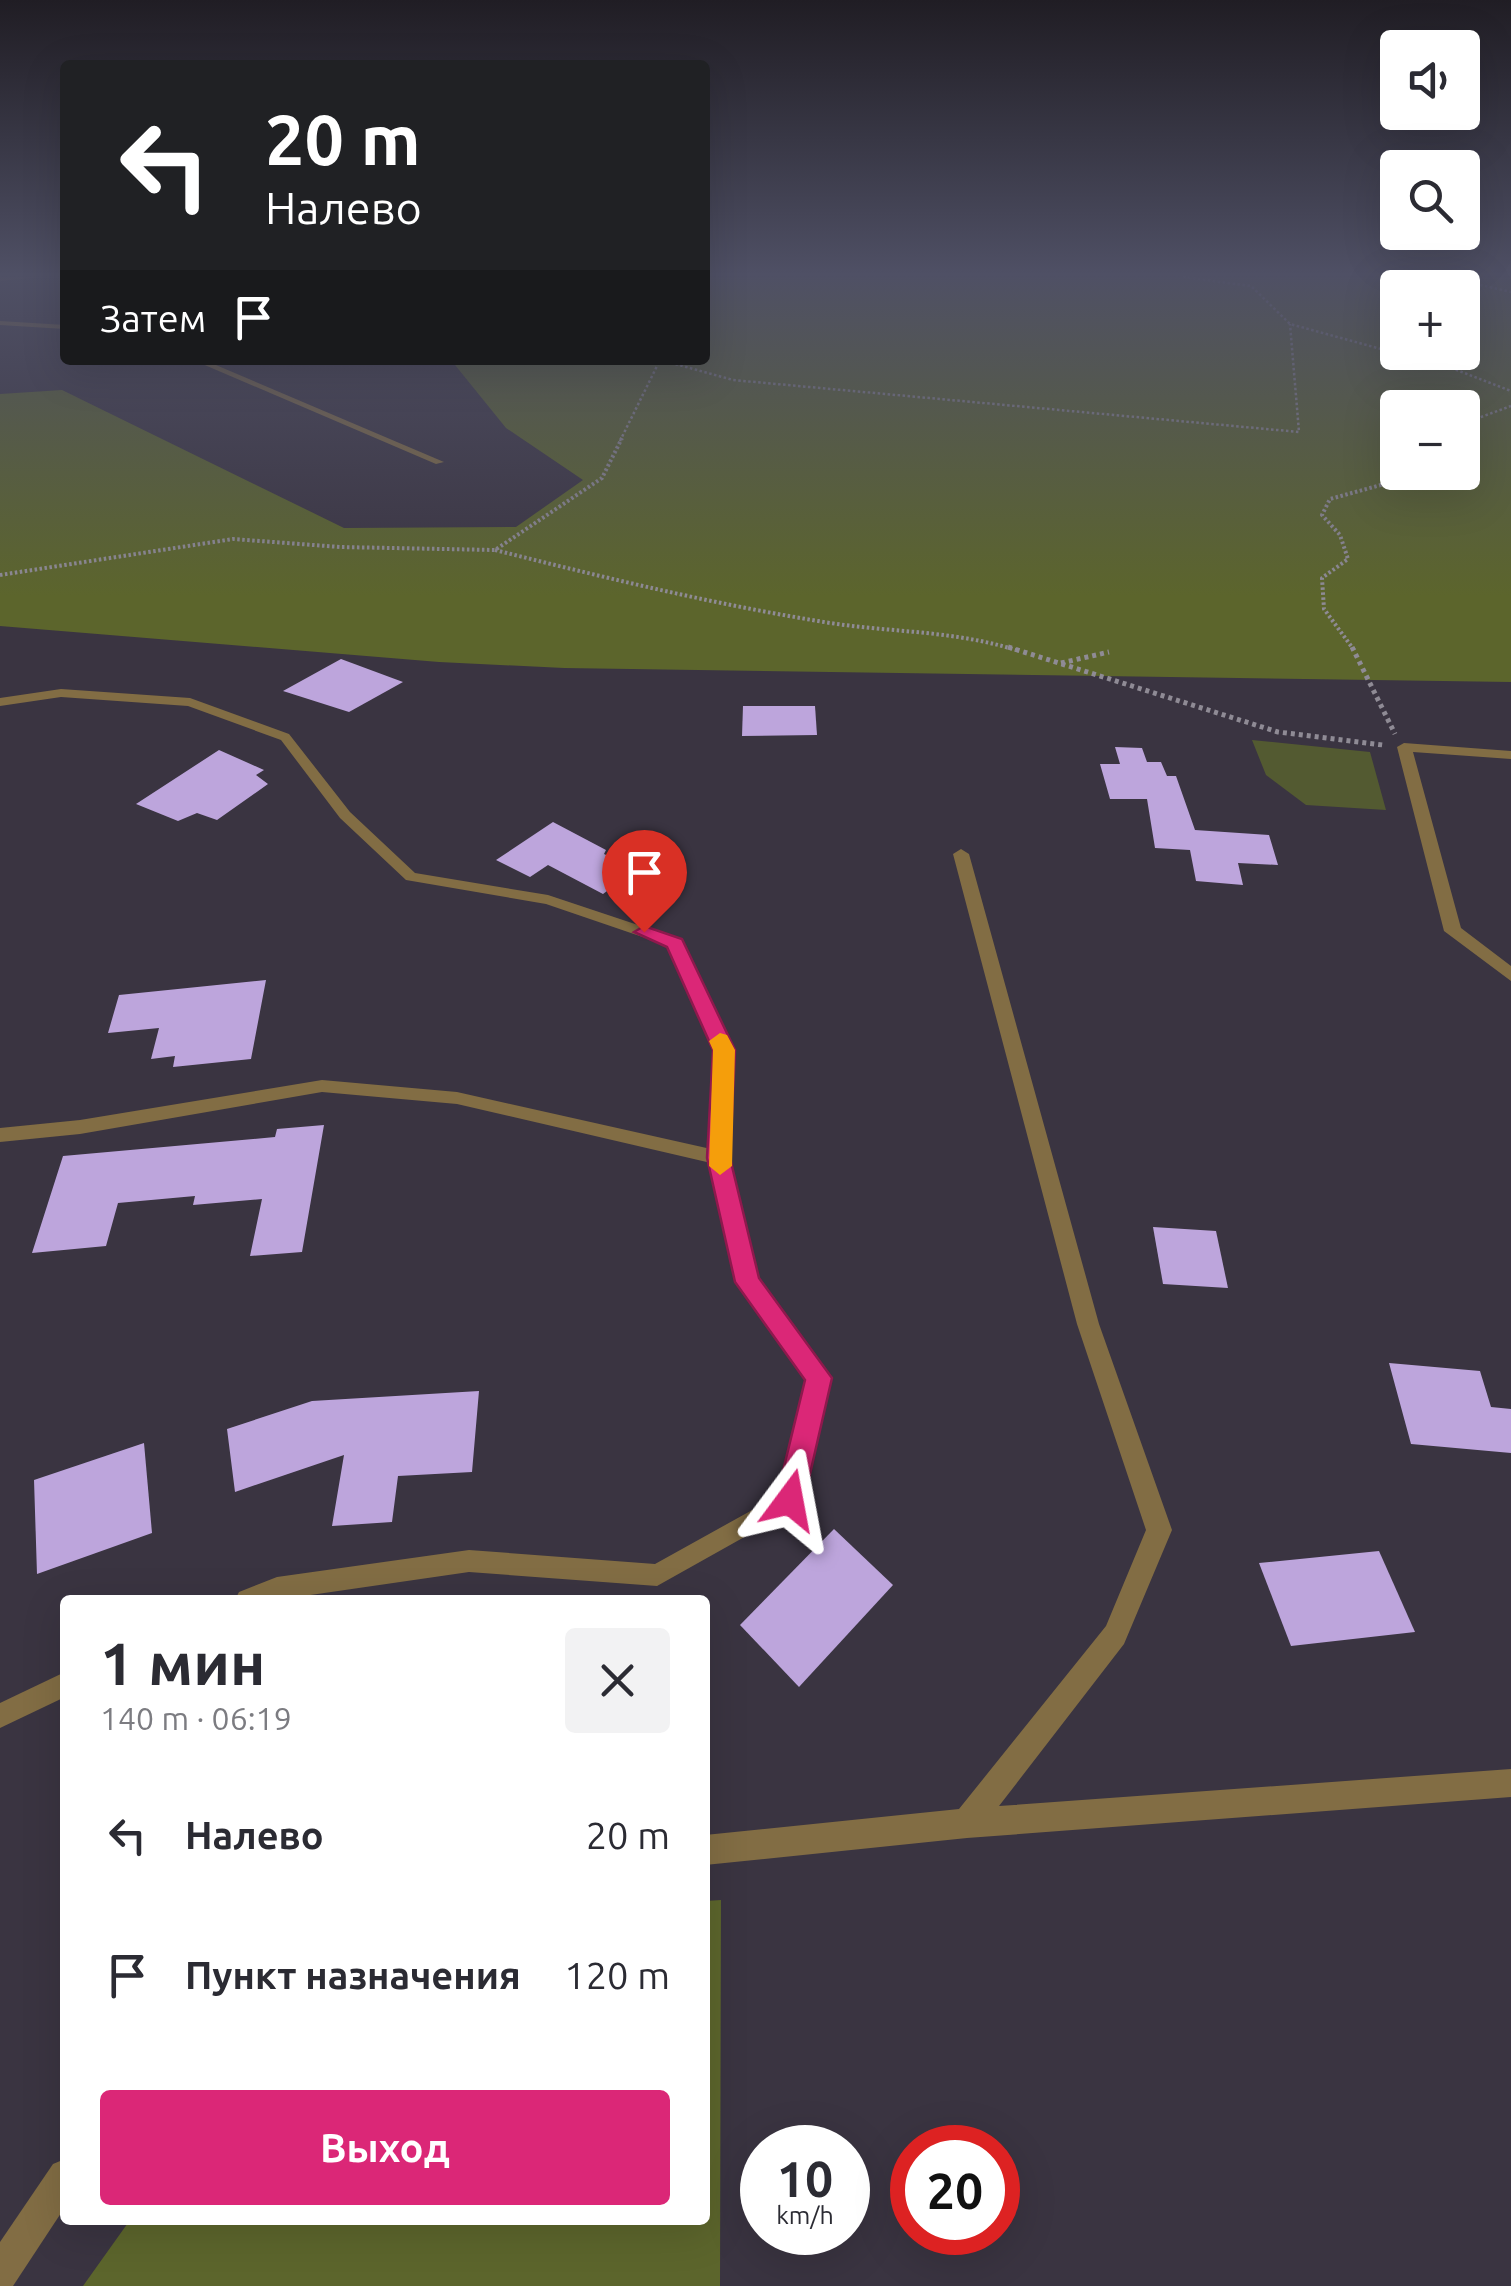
<!DOCTYPE html>
<html lang="ru">
<head>
<meta charset="utf-8">
<style>
	body { margin:0; font-family:Ubuntu,sans-serif; background:#f2f2f3; color:#2b2b33; height:100vh; display:flex; flex-direction:column; font-size:38px; white-space:nowrap }
	* { box-sizing:border-box; margin:0 }
	p { font-size:32px; color:#7c7c81 }
	.icon { flex:none; width:55px; height:55px; fill:none; stroke:currentColor; stroke-width:2; stroke-linecap:round; stroke-linejoin:round }
	.map { position:relative; flex:1; overflow:hidden }
	.side { position:absolute; left:60px; top:1595px; width:650px; height:630px; display:flex; flex-direction:column; background:#fff; border-radius:10px; box-shadow:0 10px 40px #0002 }
	.side>* { flex:none }
	.guide { position:absolute; left:60px; top:60px; width:650px; height:305px; border-radius:10px; box-shadow:0 10px 40px #0002; background:#202124; color:#fff; overflow:hidden }
	.controls { position:absolute; left:1380px; top:30px; display:grid; gap:20px }
	.controls a { display:grid; place-items:center; width:100px; height:100px; border-radius:10px; background:#fff; box-shadow:0 10px 40px #0002; font-size:50px }
	.speed { position:absolute; left:740px; top:2125px; display:flex; gap:20px; font-size:50px; font-weight:700; text-align:center }
	.speed>* { display:grid; place-content:center; width:130px; height:130px; border-radius:50%; background:#fff; box-shadow:0 10px 40px #0002; line-height:1 }
	.speed small { font-size:25px; font-weight:400 }
	.speed .limit { border:15px solid #d22; background:#fff; color:#111 }
	.pin { position:absolute; display:grid; place-items:center; width:85px; height:85px; color:#fff; margin:-102px -42px; border-radius:50% 50% 50% 0; rotate:-45deg; box-shadow:0 0 10px #0007 }
	.pin .icon { rotate:45deg }
	.me { position:absolute; width:110px; margin:-55px; rotate:13deg; stroke-linejoin:round; filter:drop-shadow(0 0 8px #0008) }
	.turn { display:flex; align-items:center; gap:35px; height:210px; padding:0 40px; font-size:45px }
	.turn .icon { width:130px; height:130px; stroke-width:2.5 }
	.turn b { display:block; font-size:70px; line-height:85px }
	.then { display:flex; align-items:center; height:95px; padding:0 40px; background:#0003; gap:20px; font-size:38px }
	.round { display:grid; place-items:center; flex:none; width:105px; height:105px; border-radius:10px; background:#f2f2f3 }
	.headline { display:flex; align-items:center; justify-content:space-between; height:170px; padding:0 40px }
	h1 { font-size:60px; font-weight:700; line-height:75px }
	.action { display:flex; gap:20px; margin-top:auto; padding:20px 40px }
	.action a { flex:1; height:115px; border-radius:10px; background:#db2777; color:#fff; font-size:40px; font-weight:700; line-height:115px; text-align:center }
	ul { padding:0; list-style:none }
	li { display:flex; align-items:center; gap:30px; height:140px; padding:0 40px }
	li div { flex:1 }
	li b { display:block; font-size:38px }
	li em { font-style:normal }
	.map>svg:first-child { display:block }
</style>
</head>
<body>
<div class="map">
<svg width="1511" height="2286" viewBox="0 0 1511 2286">
	<rect width="100%" height="100%" fill="#3a3441"/>
	<path fill="#535a31" d="M1252,740L1370,752L1386,810L1306,805L1266,775Z"/>
	<g fill="#5c652c" fill-rule="evenodd">
		<path d="M705,277H1511V682L564,668L439,662L0,626V394L62,390L344,528L516,527L583,480L506,428L451,360H705ZM1398,288H1462V352H1398ZM1398,408H1462V472H1398Z"/>
		<path d="M721,1900L720,2286H83L130,2220H705V1901Z"/>
	</g>
	<g fill="#bda5dc">
		<path d="M341,659L403,682L349,712L283,691Z"/>
		<path d="M743,706H815L817,735L742,736Z"/>
		<path d="M1115,747L1142,748L1147,762H1161L1167,776H1176L1195,830L1269,835L1278,865L1238,863L1243,885L1196,881L1190,850L1155,848L1147,799H1110L1100,764H1120Z"/>
		<path d="M219,750L264,770L256,775L268,784L217,820L197,813L178,821L136,804Z"/>
		<path d="M553,822L606,850L604,854L642,872L618,891L611,888L603,894L548,865L530,877L496,860Z"/>
		<path d="M266,980L251,1059L173,1067L175,1056L151,1059L159,1028L108,1033L119,995Z"/>
		<path d="M324,1125L302,1252L250,1256L262,1199L193,1205L195,1196L118,1203L106,1246L32,1253L63,1156L275,1137L277,1129Z"/>
		<path d="M1153,1227L1216,1231L1228,1288L1163,1284Z"/>
		<path d="M1389,1363L1480,1371L1491,1407L1511,1409V1453L1411,1444Z"/>
		<path d="M479,1391L472,1472L398,1476L392,1522L332,1526L344,1455L235,1492L227,1429L312,1401Z"/>
		<path d="M144,1443L152,1533L37,1574L34,1480Z"/>
		<path d="M834,1529L893,1585L799,1687L740,1625Z"/>
		<path d="M1379,1551L1415,1632L1291,1646L1259,1563Z"/>
	</g>
	<g fill="none" stroke-linecap="round" stroke-linejoin="round">
		<g stroke="#8f8b95" stroke-width="2.5" stroke-dasharray="2.5 2.5" stroke-linecap="butt">
			<path d="M1183,277L1251,286L1290,324L1454,369L1511,391"/>
			<path d="M1446,277L1511,292"/>
			<path d="M661,360L733,380L1299,432L1290,324"/>
			<path d="M1462,424L1511,406"/>
			<path d="M620,441L660,360"/>
		</g>
		<g stroke="#8f8b95" stroke-width="4" stroke-dasharray="2.5 2.5" stroke-linecap="butt">
			<path d="M495,550C602,577 709,603 818,621C886,633 948,629 1016,650"/>
			<path d="M0,575L233,539L340,547L495,550L602,478L622,438"/>
			<path d="M1354,650L1324,609L1322,578L1348,559L1340,535L1322,515L1330,499L1428,472"/>
		</g>
		<g stroke="#8f8b95" stroke-width="5" stroke-dasharray="4 4" stroke-linecap="butt">
			<path d="M1008,647L1278,732L1383,745"/>
			<path d="M1352,647L1395,734"/>
			<path d="M1061,663L1109,652"/>
		</g>
		<g fill="#826d44" fill-rule="evenodd">
			<path d="M0,277H42L0,281Z"/>
			<path d="M0,321L65,325V329L0,325Z"/>
			<path d="M193,360H204L444,462L436,464Z"/>
			<path d="M61,689L190,698L289,734L350,812L415,873L548,895L680,939L732,1049L728,1158L756,1279L829,1378L798,1507L657,1586L469,1572L276,1600H235L239,1592L277,1577L469,1550L655,1564L781,1494L808,1380L737,1282L711,1163L457,1104L322,1092L80,1134L0,1142V1128L80,1120L322,1080L457,1092L711,1149L716,1049L669,946L546,904L406,880L340,818L281,740L188,706L61,697L0,706V698Z"/>
			<path d="M65,1672V1697L0,1728V1703Z"/>
		</g>
		<g fill="#826d44" fill-rule="evenodd">
			<path d="M1404,743L1511,751V759L1413,752L1461,928L1511,966V981L1444,931L1397,747Z"/>
			<path d="M961,849L969,854L1099,1324L1172,1530L1124,1644L999,1806L1511,1769V1797L967,1838L705,1865V1835L959,1809L1106,1626L1146,1530L1077,1324L953,854Z"/>
			<path d="M65,2159V2207L13,2286H0V2242L53,2164Z"/>
		</g>
	</g>
	<linearGradient id="sky" x2="0" y2="1"><stop stop-color="#201d24"/><stop offset="0.46" stop-color="#4f5065"/><stop offset="1" stop-color="#4f5065" stop-opacity="0"/></linearGradient>
	<rect width="1511" height="597" fill="url(#sky)"/>
	<path fill="#db2777" stroke="#8e194d" stroke-width="2.5" d="M644,926L682,939L735,1050L730,1158L759,1278L832,1378L804,1500L800,1510L790,1514L780,1510L776,1500L805,1380L735,1282L707,1158L713,1050L667,947L634,932Z"/>
	<path fill="#f59e0b" d="M720,1033L727,1035L735,1050L732,1166L720,1175L709,1166L713,1050L709,1041Z"/>
</svg>
<div class="controls">
<a><svg class="icon" aria-label="sound" viewBox="0 0 24 24"><path d="M4 9h4l5-4v14l-5-4H4zM17 9q2 3 0 6"/></svg></a>
<a><svg class="icon" aria-label="search" viewBox="0 0 24 24"><circle cx="10" cy="10" r="6"/><path d="M15 15l6 6"/></svg></a>
<a>+</a>
<a>−</a>
</div>
<div class="speed"><div>10<small>km/h</small></div><div class="limit">20</div></div>
<div class="pin" style="left:644px;top:932px;background:#d93025"><svg class="icon" aria-label="arrive" viewBox="0 0 24 24"><path d="M6 21V4h12l-3 4 3 4H6"/></svg></div>
<svg class="me" style="left:790px;top:1500px" viewBox="-20 -20 40 40"><path d="M0-17L14 15 0 8-14 15z" fill="#db2777" stroke="#fff" stroke-width="4"/></svg>
<div class="guide">
<div class="turn"><svg class="icon" aria-label="left" viewBox="0 0 24 24"><path d="M17 20v-9H6M10 6l-5 5 5 5"/></svg><div><b>20 m</b>Налево</div></div>
<div class="then">Затем<svg class="icon" aria-label="arrive" viewBox="0 0 24 24"><path d="M6 21V4h12l-3 4 3 4H6"/></svg></div>
</div>
<section class="side">
<div class="headline"><div><h1>1 мин</h1><p>140 m · 06:19</p></div><a class="round"><svg class="icon" aria-label="close" viewBox="0 0 24 24"><path d="M6 6l12 12M18 6L6 18"/></svg></a></div>
<ul>
<li><svg class="icon" aria-label="left" viewBox="0 0 24 24"><path d="M17 20v-9H6M10 6l-5 5 5 5"/></svg><div><b>Налево</b></div><em>20 m</em></li>
<li><svg class="icon" aria-label="arrive" viewBox="0 0 24 24"><path d="M6 21V4h12l-3 4 3 4H6"/></svg><div><b>Пункт назначения</b></div><em>120 m</em></li>
</ul>
<div class="action"><a>Выход</a></div>
</section>
</div>
</body>
</html>
